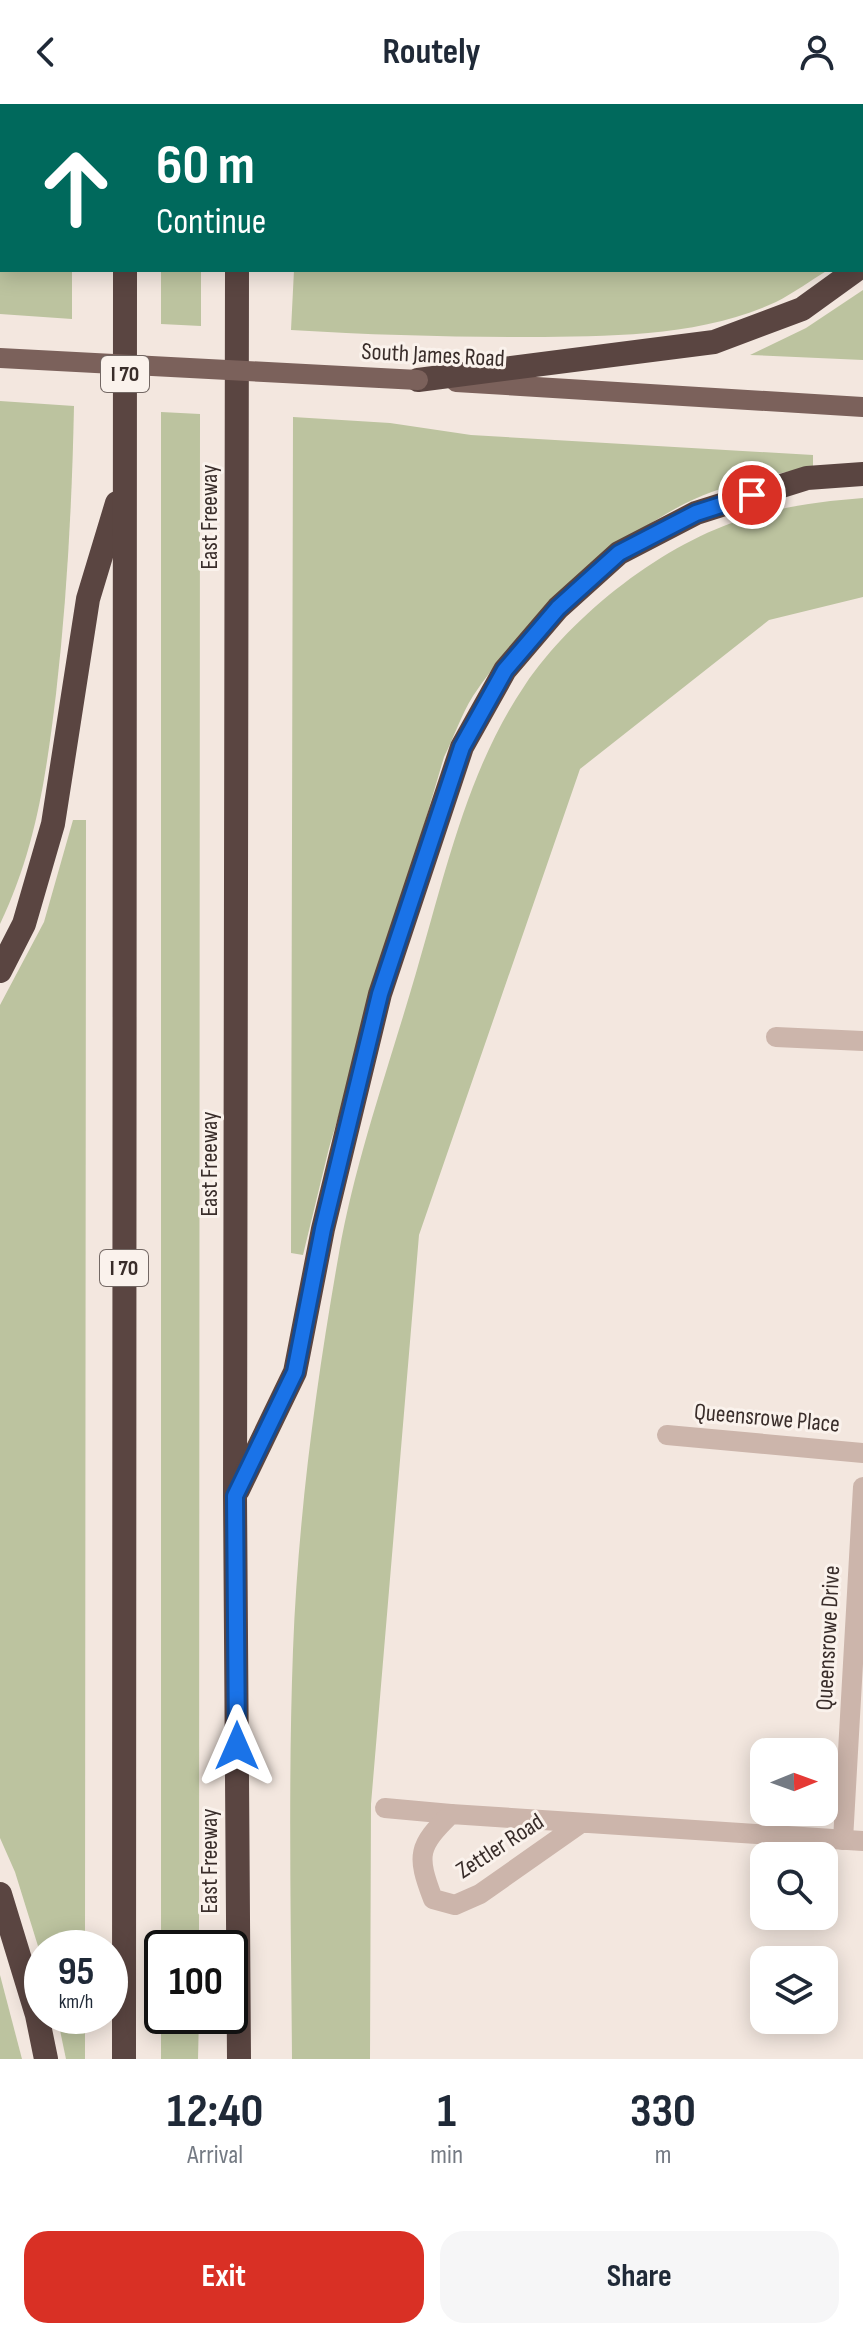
<!DOCTYPE html>
<html lang="en">
<head>
<meta charset="utf-8">
<style>
	body { margin:0; font-family:"Sofia Sans Condensed",sans-serif; background:#f6f6f7; color:#1f2937; height:100vh; display:flex; flex-direction:column; font-size:30px; white-space:nowrap }
	* { box-sizing:border-box; margin:0 }
	p { font-size:26px; color:#747a83 }
	.icon { flex:none; width:44px; height:44px; fill:none; stroke:currentColor; stroke-width:2; stroke-linecap:round; stroke-linejoin:round }
	.map { position:relative; height:1955px; overflow:hidden }
	.side { display:flex; flex-direction:column; background:#fff; flex:1 }
	.side>* { flex:none }
	.hud { position:absolute; left:0px; top:0px; width:864px; height:168px; box-shadow:0 4px 20px #0003; background:#00695c; color:#fff; overflow:hidden }
	.needle { width:52px; rotate:89deg }
	.tools { position:absolute; left:750px; top:1634px; display:grid; gap:16px }
	.tools a { display:grid; place-items:center; width:88px; height:88px; border-radius:16px; background:#fff; box-shadow:0 4px 20px #0003; font-size:40px }
	.speed { position:absolute; left:24px; top:1826px; display:flex; gap:16px; font-size:40px; font-weight:700; text-align:center }
	.speed>* { display:grid; place-content:center; width:104px; height:104px; border-radius:50%; background:#fff; box-shadow:0 4px 20px #0003; line-height:1 }
	.speed small { font-size:20px; font-weight:400 }
	.speed .limit { border:4px solid #111; border-radius:12px; background:#fff; color:#111 }
	.pin { position:absolute; display:grid; place-items:center; width:68px; height:68px; color:#fff; margin:-34px; border:4px solid #fff; border-radius:50%; box-shadow:0 2px 8px #0007 }
	.me { position:absolute; width:88px; margin:-44px; rotate:0deg; stroke-linejoin:round; filter:drop-shadow(0 0 6px #0008) }
	.turn { display:flex; align-items:center; gap:28px; height:168px; padding:0 24px; font-size:36px }
	.turn .icon { width:104px; height:104px; stroke-width:2.5 }
	.turn b { display:block; font-size:56px; line-height:68px }
	.eta { display:flex; justify-content:space-evenly; align-items:center; height:136px; text-align:center }
	.eta b { font-size:48px; font-weight:700; line-height:56px }
	.cta { display:flex; gap:16px; margin-top:auto; padding:16px 24px }
	.cta a { flex:1; height:92px; border-radius:24px; background:#d93025; color:#fff; font-size:32px; font-weight:700; line-height:92px; text-align:center }
	.cta a+a { background:#f6f6f7; color:#1f2937 }
	header { display:flex; justify-content:space-between; align-items:center; height:104px; padding:0 24px; background:#fff; font-size:36px; font-weight:700 }
	.map>svg:first-child { display:block }
</style>
</head>
<body>
<header><svg class="icon" aria-label="back" viewBox="0 0 24 24"><path d="M15 5l-7 7 7 7"/></svg>Routely<svg class="icon" aria-label="person" viewBox="0 0 24 24"><circle cx="12" cy="8" r="4"/><path d="M4 21q1-7 8-7t8 7"/></svg></header>
<div class="map">
<svg width="863" height="1955" viewBox="0 0 863 1955">
	<rect width="100%" height="100%" fill="#f3e7df"/>
	<g fill="#bcc39f">
		<path d="M0,0H72L2,2V166H72V215L0,210Z"/>
		<path d="M307,0H863V135L862,2Z"/>
		<path d="M161,166H201V222L161,220Z"/>
		<path d="M294,166H828C811,176 794,189 776,198C700,233 611,232 529,233C450,233 371,231 291,226Z"/>
		<path d="M863,186V256L750,251L806,224Z"/>
		<path d="M0,297L74,302C72,399 67,494 56,590C46,672 36,744 0,820Z"/>
		<path d="M161,308L200,310L199,1844H162V1912H199L198,1955H161Z"/>
		<path d="M293,313L390,319L471,331L813,351V363C769,371 724,380 684,400C608,439 520,521 473,592C461,611 454,633 444,653L329,1044L303,1151L291,1149Z"/>
		<path d="M863,394V493L769,516L580,665L419,1131L371,1700L370,1955H292C291,1819 288,1682 293,1546C298,1414 316,1279 339,1149C355,1057 390,959 416,869C445,771 467,666 525,581C573,510 665,438 747,414C784,402 824,397 863,394Z"/>
		<path d="M73,716H86L85,1844H42V1855L15,1768L0,1734V901L44,818Z"/>
		<path d="M0,1871L22,1955H0Z"/>
		<path d="M57,1912H85V1955H66Z"/>
	</g>
	<g fill="none" stroke-linecap="round" stroke-linejoin="round">
		<g stroke="#ccb5ab" stroke-width="20">
			<path d="M776,933L863,937"/>
			<path d="M667,1331L863,1349"/>
			<path d="M385,1704L451,1710"/>
			<path d="M581,1719L480,1790L455,1801L433,1795C416,1751 418,1742 451,1710L863,1737"/>
			<path d="M843,1736L863,1383"/>
		</g>
		<path stroke="#7b615b" stroke-width="20" d="M456,278L863,303"/>
		<g stroke="#5a4541" stroke-width="24">
			<path d="M125,2V0"/>
			<path d="M239,2V0"/>
			<path d="M285,2V0"/>
			<path d="M237,166L235,1392L239,1955"/>
			<path d="M418,276L714,238L802,205L856,166"/>
			<path d="M0,867L24,820L53,720L88,495L117,399"/>
			<path d="M238,1386L295,1268L323,1125L380,890L462,643L505,566L558,504L619,449L696,409L807,374L863,370"/>
			<path d="M0,1790L37,1911L46,1955"/>
			<path d="M124,1955L125,166"/>
		</g>
		<path stroke="#7b615b" stroke-width="20" d="M0,254L418,276"/>
	</g>
	<g fill="none" stroke-linecap="round" stroke-linejoin="round">
		<g stroke="#114b97" stroke-width="20">
			<path id="route" d="M237,1642L235,1392L295,1268L323,1125L380,890L462,643L505,566L558,504L619,449L696,409L752,391"/>
		</g>
		<use href="#route" stroke="#1a73e8" stroke-width="14"/>
	</g>
	<g text-anchor="middle" dominant-baseline="central" stroke-width="6" stroke-linejoin="round" paint-order="stroke">
		<g fill="#faf2ec" stroke="#736864" stroke-width="2">
			<rect x="101" y="252" width="48" height="36" rx="6"/>
			<rect x="100" y="1146" width="48" height="36" rx="6"/>
		</g>
		<g font-size="22" font-weight="bold" fill="#392d2a">
			<text x="125" y="270">I 70</text>
			<text x="124" y="1164">I 70</text>
		</g>
		<g font-size="24" fill="#392d2a" stroke="#faf2ec">
			<text transform="translate(433 251) rotate(3)">South James Road</text>
			<text transform="translate(209 413) rotate(-90)">East Freeway</text>
			<text transform="translate(209 1060) rotate(-90)">East Freeway</text>
			<text transform="translate(767 1314) rotate(5)">Queensrowe Place</text>
			<text transform="translate(828 1534) rotate(-87)">Queensrowe Drive</text>
			<text transform="translate(500 1742) rotate(-33)">Zettler Road</text>
			<text transform="translate(209 1757) rotate(-90)">East Freeway</text>
		</g>
	</g>
</svg>
<div class="tools">
<a><svg class="needle" viewBox="-14 -14 28 28"><path d="M0-13l5 13h-10z" fill="#e53935"/><path d="M0 13l5-13h-10z" fill="#747a83"/></svg></a>
<a><svg class="icon" aria-label="search" viewBox="0 0 24 24"><circle cx="10" cy="10" r="6"/><path d="M15 15l6 6"/></svg></a>
<a><svg class="icon" aria-label="layers" viewBox="0 0 24 24"><path d="M12 4l9 5-9 5-9-5zM3 14l9 5 9-5"/></svg></a>
</div>
<div class="speed"><div>95<small>km/h</small></div><div class="limit">100</div></div>
<div class="pin" style="left:752px;top:391px;background:#d93025"><svg class="icon" aria-label="arrive" viewBox="0 0 24 24"><path d="M6 21V4h12l-3 4 3 4H6"/></svg></div>
<svg class="me" style="left:237px;top:1642px" viewBox="-20 -20 40 40"><path d="M0-17L14 15 0 8-14 15z" fill="#1a73e8" stroke="#fff" stroke-width="4"/></svg>
<div class="hud">
<div class="turn"><svg class="icon" aria-label="ahead" viewBox="0 0 24 24"><path d="M12 20V5M6 11l6-6 6 6"/></svg><div><b>60 m</b>Continue</div></div>
</div>
</div>
<section class="side">
<div class="eta">
<div><b>12:40</b><p>Arrival</p></div>
<div><b>1</b><p>min</p></div>
<div><b>330</b><p>m</p></div>
</div>
<div class="cta"><a>Exit</a><a>Share</a></div>
</section>
</body>
</html>
